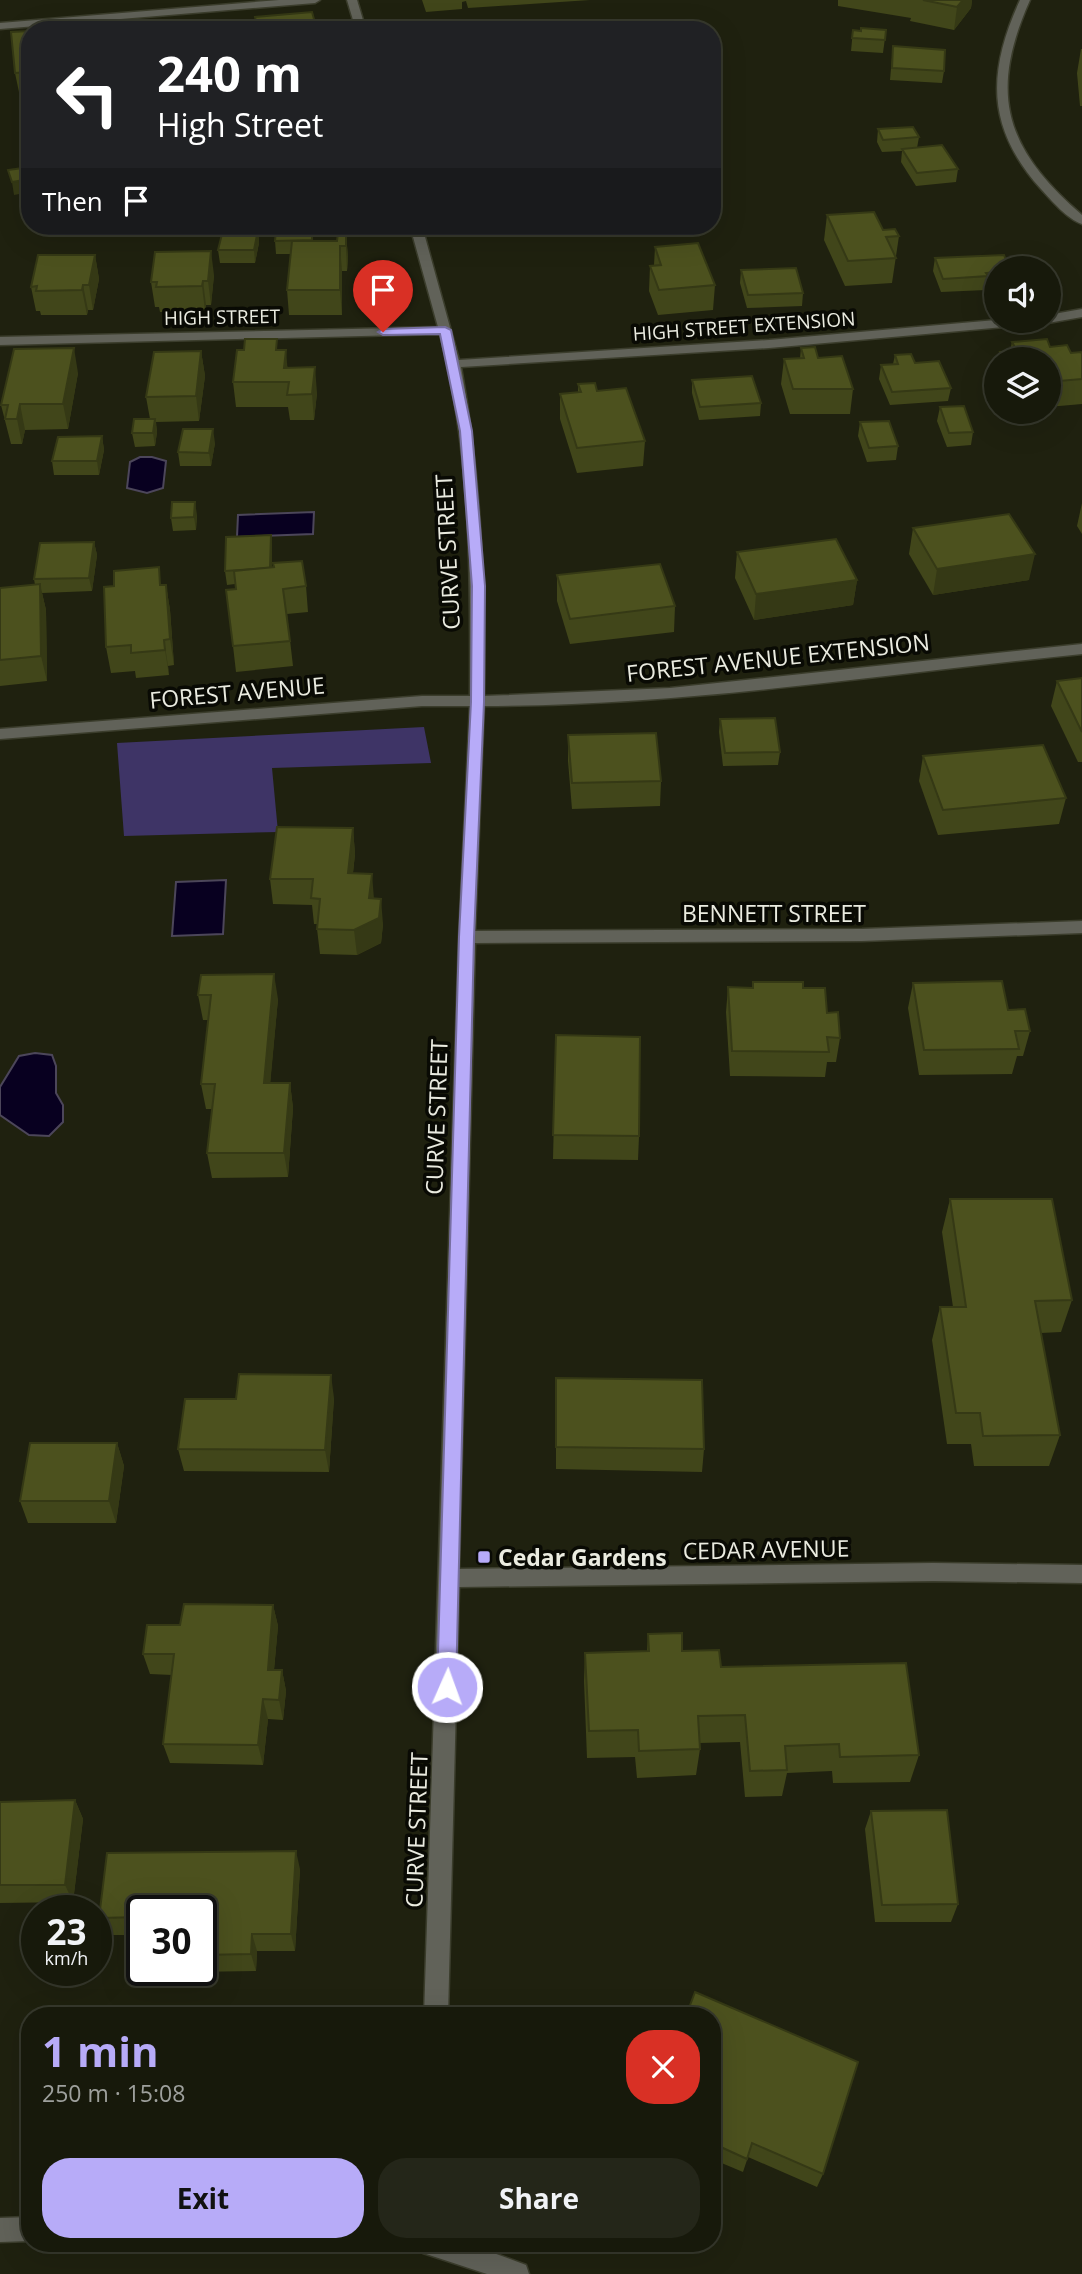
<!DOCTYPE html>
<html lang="en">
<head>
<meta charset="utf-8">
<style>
	body { margin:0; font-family:"Open Sans",sans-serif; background:#242619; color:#f1f3f6; height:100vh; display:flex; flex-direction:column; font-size:26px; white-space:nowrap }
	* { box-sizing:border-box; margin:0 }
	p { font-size:23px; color:#9ea09d }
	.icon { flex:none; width:38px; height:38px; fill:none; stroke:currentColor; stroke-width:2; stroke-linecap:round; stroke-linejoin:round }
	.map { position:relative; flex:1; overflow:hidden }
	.sheet { position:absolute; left:21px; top:2007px; width:700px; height:245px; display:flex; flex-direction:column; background:#17190b; border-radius:28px; box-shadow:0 7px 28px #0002,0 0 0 2px #36382c }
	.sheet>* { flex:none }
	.top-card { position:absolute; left:21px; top:21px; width:700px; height:214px; border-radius:28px; box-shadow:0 7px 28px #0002,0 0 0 2px #36382c; background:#202124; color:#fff; overflow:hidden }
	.tools { position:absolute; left:984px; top:256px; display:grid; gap:14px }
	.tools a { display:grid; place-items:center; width:77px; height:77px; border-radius:50%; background:#17190b; box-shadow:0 7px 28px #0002,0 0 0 2px #36382c; font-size:35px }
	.speed { position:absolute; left:21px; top:1895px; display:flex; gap:14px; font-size:35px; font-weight:700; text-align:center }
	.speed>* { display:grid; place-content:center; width:91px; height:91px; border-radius:50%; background:#17190b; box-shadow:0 7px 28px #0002,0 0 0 2px #36382c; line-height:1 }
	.speed small { font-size:18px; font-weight:400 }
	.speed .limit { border:4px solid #111; border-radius:10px; background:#fff; color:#111 }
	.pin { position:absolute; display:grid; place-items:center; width:60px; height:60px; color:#fff; margin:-72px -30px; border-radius:50% 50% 50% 0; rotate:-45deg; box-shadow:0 0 7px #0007 }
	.pin .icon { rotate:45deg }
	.me { position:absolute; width:77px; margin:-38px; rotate:2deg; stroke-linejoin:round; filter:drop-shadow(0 0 5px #0008) }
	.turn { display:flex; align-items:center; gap:24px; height:147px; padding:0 21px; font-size:32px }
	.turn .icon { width:91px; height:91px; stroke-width:2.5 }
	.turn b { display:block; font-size:49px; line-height:60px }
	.then { display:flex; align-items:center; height:66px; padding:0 21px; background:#0003; gap:14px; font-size:26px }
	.round { display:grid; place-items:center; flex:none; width:74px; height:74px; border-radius:28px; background:#242619 }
	.head { display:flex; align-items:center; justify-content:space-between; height:119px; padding:0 21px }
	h1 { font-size:42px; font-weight:700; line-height:52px; color:#b7abf8 }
	.button { display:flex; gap:14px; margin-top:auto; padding:14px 21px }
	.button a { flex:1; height:80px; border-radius:28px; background:#b7abf8; color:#111; font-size:28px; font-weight:700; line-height:80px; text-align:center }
	.button a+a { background:#242619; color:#f1f3f6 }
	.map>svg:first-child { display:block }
</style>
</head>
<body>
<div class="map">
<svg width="1082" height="2274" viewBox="0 0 1082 2274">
	<rect width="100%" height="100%" fill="#1f210f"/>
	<path fill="#3e3466" d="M424,727L431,763L272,768L278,832L124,836L117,743Z"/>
	<g fill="#080020" stroke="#4c465a" stroke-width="2">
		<path d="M140,457H152L166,461L163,488L147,493L127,488L130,462Z"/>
		<path d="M314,512L313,534L237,537L238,515Z"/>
		<path d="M226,880L223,934L172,936L176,882Z"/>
		<path d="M35,1053L52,1055L56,1066V1093L63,1105V1122L49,1136L29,1135L0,1115V1087L19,1056Z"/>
	</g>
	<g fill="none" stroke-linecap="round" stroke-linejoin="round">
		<g stroke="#3b3d2c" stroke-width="3">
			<g id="minor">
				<path d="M279,0H320L315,3L0,29V23Z"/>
				<path d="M347,0H357L366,30H356Z"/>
				<path d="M1020,0H1030C988,94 1005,149 1082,215V224C1067,219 1052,201 1041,189C986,128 987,72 1020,0Z"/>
				<path d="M410,226H422L459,360L769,340L996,320H1048V315L1082,309V317L1048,323L1043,320L1037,324L769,348L461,367C481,476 485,586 484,696L670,688L1082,644V654C884,674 684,706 484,706L475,931L862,929L1082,921V933L862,941L475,943L459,1569L933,1563L1082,1565V1583L933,1581L459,1587L448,2016H424L459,937L470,706H422L0,739V729L422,696H470C471,576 471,451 440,334L0,345V337L438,327Z"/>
				<path d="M30,2217V2241L0,2242V2218Z"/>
				<path d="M420,2244H469L526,2265L529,2274H487L423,2253Z"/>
			</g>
		</g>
		<use href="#minor" fill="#616259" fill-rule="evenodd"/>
	</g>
	<g fill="#41461a">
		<path d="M422,0H590L468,8L466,1L462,2V9L426,12Z"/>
		<path d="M838,0H972L971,8L954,30L910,21L911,18L838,6Z"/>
		<path d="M853,30H886L883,53L851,51Z"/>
		<path d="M30,31V96L20,97L15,73Z"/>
		<path d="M893,46L944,71L942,83L890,80Z"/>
		<path d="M1081,49H1082V106H1080L1077,73Z"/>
		<path d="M878,129L919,137L917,148L958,169L956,182L916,186L901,162L902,151L882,152L877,142Z"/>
		<path d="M827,215L883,230L899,236L892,283L845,286L824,240Z"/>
		<path d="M258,230L259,243L255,263H220L218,250Z"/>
		<path d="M346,233L348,258L347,271H342V315H289L287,290L291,254H276L275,241H337Z"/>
		<path d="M655,247L715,285L713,310L658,315L649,291L650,266L654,265Z"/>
		<path d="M95,255L99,279L93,310H88L87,315H41L40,311H36L31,287Z"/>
		<path d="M935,258L996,268V285L987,286L986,290L941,292L933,271Z"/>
		<path d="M741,270L803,293L802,306L747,308L740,283Z"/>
		<path d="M214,275L211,305H206L205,311L160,312L159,307H155L151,282Z"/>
		<path d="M1012,342L1050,347L1071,353L1082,354V404L1048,407V359H999L1000,352L1010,351Z"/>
		<path d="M801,348L818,358L853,389L850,414H790L781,384L784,359L800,358Z"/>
		<path d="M279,350L288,368L317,393L314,420H290L288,407H236L233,382Z"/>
		<path d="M201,351L205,376L199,421L156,422L157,432L155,446L135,447L132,433L150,419L146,397Z"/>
		<path d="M895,355L915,363L951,388L948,401L890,405L879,379L881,365L893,364Z"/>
		<path d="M78,373L68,429L25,430L22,444H11L1,405Z"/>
		<path d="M692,380L761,403L760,416L699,420L692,393Z"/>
		<path d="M578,384L597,391L645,441L643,466L577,473L560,419V394L578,392Z"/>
		<path d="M940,407L973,432L971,445L947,447L937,421Z"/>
		<path d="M860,422L898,446L896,460L867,462L858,436Z"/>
		<path d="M102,436L104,450L99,475H54L52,461Z"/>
		<path d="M215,443L211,466H180L178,452Z"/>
		<path d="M1082,503V534L1077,526Z"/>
		<path d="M197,515L196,530L173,531L171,518Z"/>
		<path d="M913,528L1029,580L933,595L909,554Z"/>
		<path d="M271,535L272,548V567L306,586L308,612L287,614L293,666L236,672L233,646L236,589L235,584L227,585L225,571Z"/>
		<path d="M94,542L97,555L92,591L42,593L46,610L47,681L0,686V588L35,585L34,579Z"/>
		<path d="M737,552L857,580L853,605L754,620L735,578Z"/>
		<path d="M557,575L675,606L674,632L570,644L557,601Z"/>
		<path d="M162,585H166L170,610L174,665L168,666L169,675L136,678L135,671L111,673L106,647Z"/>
		<path d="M1082,678V762H1078L1051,706L1057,681Z"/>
		<path d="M720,719L780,752L778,765L723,766L719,732Z"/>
		<path d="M568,735L661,781L660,806L572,809L568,761Z"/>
		<path d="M923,756L1066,798L1059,824L938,835L919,781Z"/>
		<path d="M353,828L355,854L353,873L374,899L383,924L381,943L357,955L320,954L317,929L318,924H314L312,905L273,904L270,879Z"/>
		<path d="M201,975L278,999L270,1083H290L293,1108L288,1177L212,1178L207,1153L212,1109H206L201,1084L209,1020H203L198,995Z"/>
		<path d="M753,982L803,988L827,1013L840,1038L836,1062H827L825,1077L730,1076L726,1012L728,987L753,988Z"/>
		<path d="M913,983L1008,1010L1030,1031L1023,1056H1017L1012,1074L919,1075L908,1008Z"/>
		<path d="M556,1035L639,1136L638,1160L553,1159Z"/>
		<path d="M950,1199L1072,1300L1061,1332L1041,1333L1060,1435L1049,1466H974L971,1444H947L932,1340L940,1307H953L942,1232Z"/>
		<path d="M556,1378L704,1449L702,1472L556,1469Z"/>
		<path d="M334,1398L329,1472L184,1471L178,1449L236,1399Z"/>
		<path d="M117,1443L124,1466L116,1523H28L20,1501Z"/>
		<path d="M273,1605L278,1626L274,1670H282L286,1691L283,1720L268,1719L263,1765L170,1763L163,1744L172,1675L150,1674L143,1654L180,1625Z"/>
		<path d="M648,1634L682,1651L721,1667L919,1755L910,1782L833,1783L832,1771L787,1773L782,1796L745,1797L740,1742L699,1743L700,1749L696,1775L637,1778L635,1757L587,1758L584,1681L585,1653L647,1651Z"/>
		<path d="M75,1800L83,1819L73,1902L0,1903V1802Z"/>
		<path d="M871,1811L958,1904L951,1922H875L865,1829Z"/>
		<path d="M300,1869L295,1951H257L256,1971L191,1972V1970H201V1911H142V1935H107L99,1918Z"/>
		<path d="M712,2016L823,2174L817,2187L748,2157L743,2172L712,2159Z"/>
	</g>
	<g fill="#353915">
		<path d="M963,0H972L971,8L954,30L957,7Z"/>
		<path d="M30,179V192L14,195L12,182Z"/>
		<path d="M258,230L259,243L255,263L254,250Z"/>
		<path d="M346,233L348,258L347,271L346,246Z"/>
		<path d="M340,246L342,271V315L340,290Z"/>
		<path d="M211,251L214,275L211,305L208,281Z"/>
		<path d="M95,255L99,279L93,310L89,285Z"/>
		<path d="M203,281L206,305L205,311L202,286Z"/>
		<path d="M83,285L88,310L87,315L82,290Z"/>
		<path d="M74,348L78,373L68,429L63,404Z"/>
		<path d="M286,350L288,375L284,368Z"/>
		<path d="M201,351L205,376L199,421L196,396Z"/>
		<path d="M315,367L317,393L314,420L312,394Z"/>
		<path d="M20,404L25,430L22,444L17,419Z"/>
		<path d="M155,419L157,432L155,446L153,433Z"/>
		<path d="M213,429L215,443L211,466L209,453Z"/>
		<path d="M102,436L104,450L99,475L97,461Z"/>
		<path d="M195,502L197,515L196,530L194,517Z"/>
		<path d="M271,535L272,548V583L270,569Z"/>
		<path d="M94,542L97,555L92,591L89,578Z"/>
		<path d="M1035,554L1029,580L933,595L937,569Z"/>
		<path d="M857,580L853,605L754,620L756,594Z"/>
		<path d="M40,584L46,610L47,681L41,656Z"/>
		<path d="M166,585L170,610L174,665L170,639Z"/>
		<path d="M164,640L168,666L169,675L165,650Z"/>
		<path d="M353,828L355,854L350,899L348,873Z"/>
		<path d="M372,874L374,899H381L383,924L381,943L357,955L354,930L369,898Z"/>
		<path d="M274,974L278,999L268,1108L264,1083Z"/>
		<path d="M290,1083L293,1108L288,1177L284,1153Z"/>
		<path d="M331,1375L334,1398L329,1472L325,1450Z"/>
		<path d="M117,1443L124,1466L116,1523L109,1501Z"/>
		<path d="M273,1605L278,1626L272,1691L268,1670Z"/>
		<path d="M282,1670L286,1691L283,1720L279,1700Z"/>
		<path d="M263,1699L268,1719L263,1765L258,1745Z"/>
		<path d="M75,1800L83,1819L73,1902L65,1885Z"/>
		<path d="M296,1851L300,1869L295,1951L291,1934Z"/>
		<path d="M252,1934L257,1951L256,1971L251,1954Z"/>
	</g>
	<g fill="#4c511e" stroke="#353915" stroke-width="2">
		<path d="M923,0H963L957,7Z"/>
		<path d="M312,12L317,30H250V28L257,27L255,17Z"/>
		<path d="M154,24L155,30H136L135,26Z"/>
		<path d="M125,26L126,30L86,29Z"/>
		<path d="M449,26H533L534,30H449Z"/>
		<path d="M861,28L886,30L885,40L852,38L853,30L861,31Z"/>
		<path d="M30,31V72L15,73L11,32Z"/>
		<path d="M893,46L945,50L944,71L892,68Z"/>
		<path d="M913,127L919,137L883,140L878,129Z"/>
		<path d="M942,145L958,169L917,173L902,149Z"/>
		<path d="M30,167V179L12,182L8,170Z"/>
		<path d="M874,212L883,230L895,229L899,236L886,237L896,258L848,261L827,215Z"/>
		<path d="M312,229V240L275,241L276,230Z"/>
		<path d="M223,230H258L254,250H218Z"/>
		<path d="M338,233H346V246H340V290H287L292,241H337Z"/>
		<path d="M698,243L715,285L659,290L650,266L661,265L655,247Z"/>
		<path d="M211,251L208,281H203L202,286L156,287L157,282H151L155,252Z"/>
		<path d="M38,255H95L89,285H83L82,290L36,291L37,286L31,287Z"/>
		<path d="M1004,255L1009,268H996V272L986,273L988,276L943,279L935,258Z"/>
		<path d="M796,268L803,293L748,295L741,270Z"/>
		<path d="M245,339H277L276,350H286L284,368L315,367L312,394L287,395L289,382H233L237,350H244Z"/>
		<path d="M1047,339L1050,347L1067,345L1071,353L1081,352L1082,354V379L1048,382V359H1003L1000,352L1017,351L1012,342Z"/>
		<path d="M815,347L818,358L842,356L853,389H793L784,359L804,358L801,348Z"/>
		<path d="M74,348L63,404H20L17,419H5L8,405H1L14,349Z"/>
		<path d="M201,351L196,396L146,397L154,352Z"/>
		<path d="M911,354L915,363L939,361L951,388L892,392L881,365L898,364L895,355Z"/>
		<path d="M752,376L761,403L700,407L692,380Z"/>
		<path d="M595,383L597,391L626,388L645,441L577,448L560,394L581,392L578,384Z"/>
		<path d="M964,406L973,432L949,433L940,407Z"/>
		<path d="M134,419H155L153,433H132Z"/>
		<path d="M889,421L898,446L869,448L860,422Z"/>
		<path d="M183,429H213L209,453L178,452Z"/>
		<path d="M102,436L97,461H52L58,437Z"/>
		<path d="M172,502H195L194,517L171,518Z"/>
		<path d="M1009,514L1035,554L937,569L913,528Z"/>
		<path d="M271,535L270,568L225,571L226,537Z"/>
		<path d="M836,539L857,580L756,594L737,552Z"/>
		<path d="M94,542L89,578L34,579L40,543Z"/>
		<path d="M302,561L306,586L283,589L290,641L233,646L226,590L236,589L234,571L274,567L273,563Z"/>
		<path d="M660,564L675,606L570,619L557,575Z"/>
		<path d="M159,567L160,585H166L170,639L164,640L165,650L131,653V645L106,647L104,587L114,586V571Z"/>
		<path d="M40,584L41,656L0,660V588Z"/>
		<path d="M1082,678V732L1057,681Z"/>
		<path d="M775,718L780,752L725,753L720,719Z"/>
		<path d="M656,733L661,781L572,783L568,735Z"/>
		<path d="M1043,745L1066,798L943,810L923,756Z"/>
		<path d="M277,827L353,828L348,873L372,874L369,898L381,899L379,918L354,930L317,929L320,899L311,898L313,879H270Z"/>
		<path d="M274,974L264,1083H290L284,1153H207L215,1084H201L211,995H198L201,975Z"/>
		<path d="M1002,981L1008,1010L1025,1009L1030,1031H1015L1019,1049L924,1050L913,983Z"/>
		<path d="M753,982H803V988H825L827,1013L838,1012L840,1038L827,1037L829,1052L732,1051L728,987L753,988Z"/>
		<path d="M556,1035L640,1037L639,1136L553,1135Z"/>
		<path d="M950,1199H1052L1072,1300L1035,1301L1060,1435L983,1436L980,1413H956L940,1307H966Z"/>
		<path d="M239,1374L331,1375L325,1450L178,1449L185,1399H236Z"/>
		<path d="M556,1378L702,1380L704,1449L556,1447Z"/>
		<path d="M30,1443H117L109,1501H20Z"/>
		<path d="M184,1604L273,1605L268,1670H282L279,1700L263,1699L258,1745L163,1744L174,1654H143L147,1625H180Z"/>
		<path d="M682,1633V1651L719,1650L721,1667L906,1663L919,1755L840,1757L839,1744L785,1746L787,1770L750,1771L745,1715L698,1716L700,1749L639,1751L638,1730L589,1731L585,1653L649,1651L648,1634Z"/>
		<path d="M75,1800L65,1885H0V1802Z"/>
		<path d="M947,1810L958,1904L882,1905L871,1811Z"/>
		<path d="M296,1851L291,1934H252L251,1954L201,1955V1911H142V1917L99,1918L107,1853Z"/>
		<path d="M695,1992L858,2062L823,2174L752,2143L747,2159L712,2143V2016H686Z"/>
	</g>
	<path fill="#b7abf8" stroke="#776fa1" stroke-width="2" d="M445,327L451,330L472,431L485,586L484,702L474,937L456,1687L454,1694L447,1696L440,1694L437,1687L459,937L471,702L472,586L460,431L440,334L383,335L378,332L383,329Z"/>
	<rect fill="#b7abf8" stroke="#090a04" stroke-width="2.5" x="477" y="1550" width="14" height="14" rx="3.5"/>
	<g text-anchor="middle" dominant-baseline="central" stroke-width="7" stroke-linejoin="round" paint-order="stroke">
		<g font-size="19" fill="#eaebe0" stroke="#090a04">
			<text transform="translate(222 317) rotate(-1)">HIGH STREET</text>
			<text transform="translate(744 326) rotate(-4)">HIGH STREET EXTENSION</text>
		</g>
		<g font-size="23" fill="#eaebe0" stroke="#090a04">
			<text transform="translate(447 552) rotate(-93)">CURVE STREET</text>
			<text transform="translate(778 657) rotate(-6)">FOREST AVENUE EXTENSION</text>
			<text transform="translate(237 692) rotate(-5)">FOREST AVENUE</text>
			<text x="774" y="913">BENNETT STREET</text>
			<text transform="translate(436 1117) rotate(-88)">CURVE STREET</text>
			<text transform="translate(766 1549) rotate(-1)">CEDAR AVENUE</text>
			<text transform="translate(416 1830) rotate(-88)">CURVE STREET</text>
		</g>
		<g font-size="23" font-weight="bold" fill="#eaebe0" stroke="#090a04" text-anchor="start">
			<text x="498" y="1557">Cedar Gardens</text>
		</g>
	</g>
</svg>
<div class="tools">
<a><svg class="icon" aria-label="sound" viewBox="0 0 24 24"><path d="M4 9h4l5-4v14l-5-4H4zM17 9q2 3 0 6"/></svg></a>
<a><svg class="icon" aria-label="layers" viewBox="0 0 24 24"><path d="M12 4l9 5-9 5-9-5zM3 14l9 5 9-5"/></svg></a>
</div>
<div class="speed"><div>23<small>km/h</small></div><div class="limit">30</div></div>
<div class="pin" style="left:383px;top:332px;background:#d93025"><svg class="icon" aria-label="arrive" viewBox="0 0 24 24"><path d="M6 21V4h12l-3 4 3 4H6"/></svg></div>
<svg class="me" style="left:447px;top:1687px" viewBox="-20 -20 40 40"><circle r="17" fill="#b7abf8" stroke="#fff" stroke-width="3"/><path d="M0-11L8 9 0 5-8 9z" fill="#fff"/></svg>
<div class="top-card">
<div class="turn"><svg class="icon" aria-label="left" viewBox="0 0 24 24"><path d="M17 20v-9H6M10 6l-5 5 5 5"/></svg><div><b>240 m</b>High Street</div></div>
<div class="then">Then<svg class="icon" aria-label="arrive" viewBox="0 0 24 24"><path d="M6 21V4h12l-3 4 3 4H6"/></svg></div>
</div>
<section class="sheet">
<div class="head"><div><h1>1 min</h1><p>250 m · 15:08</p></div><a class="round" style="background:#d93025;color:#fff"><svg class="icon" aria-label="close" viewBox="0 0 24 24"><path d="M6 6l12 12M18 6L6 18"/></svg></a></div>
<div class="button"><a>Exit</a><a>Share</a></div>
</section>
</div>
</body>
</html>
